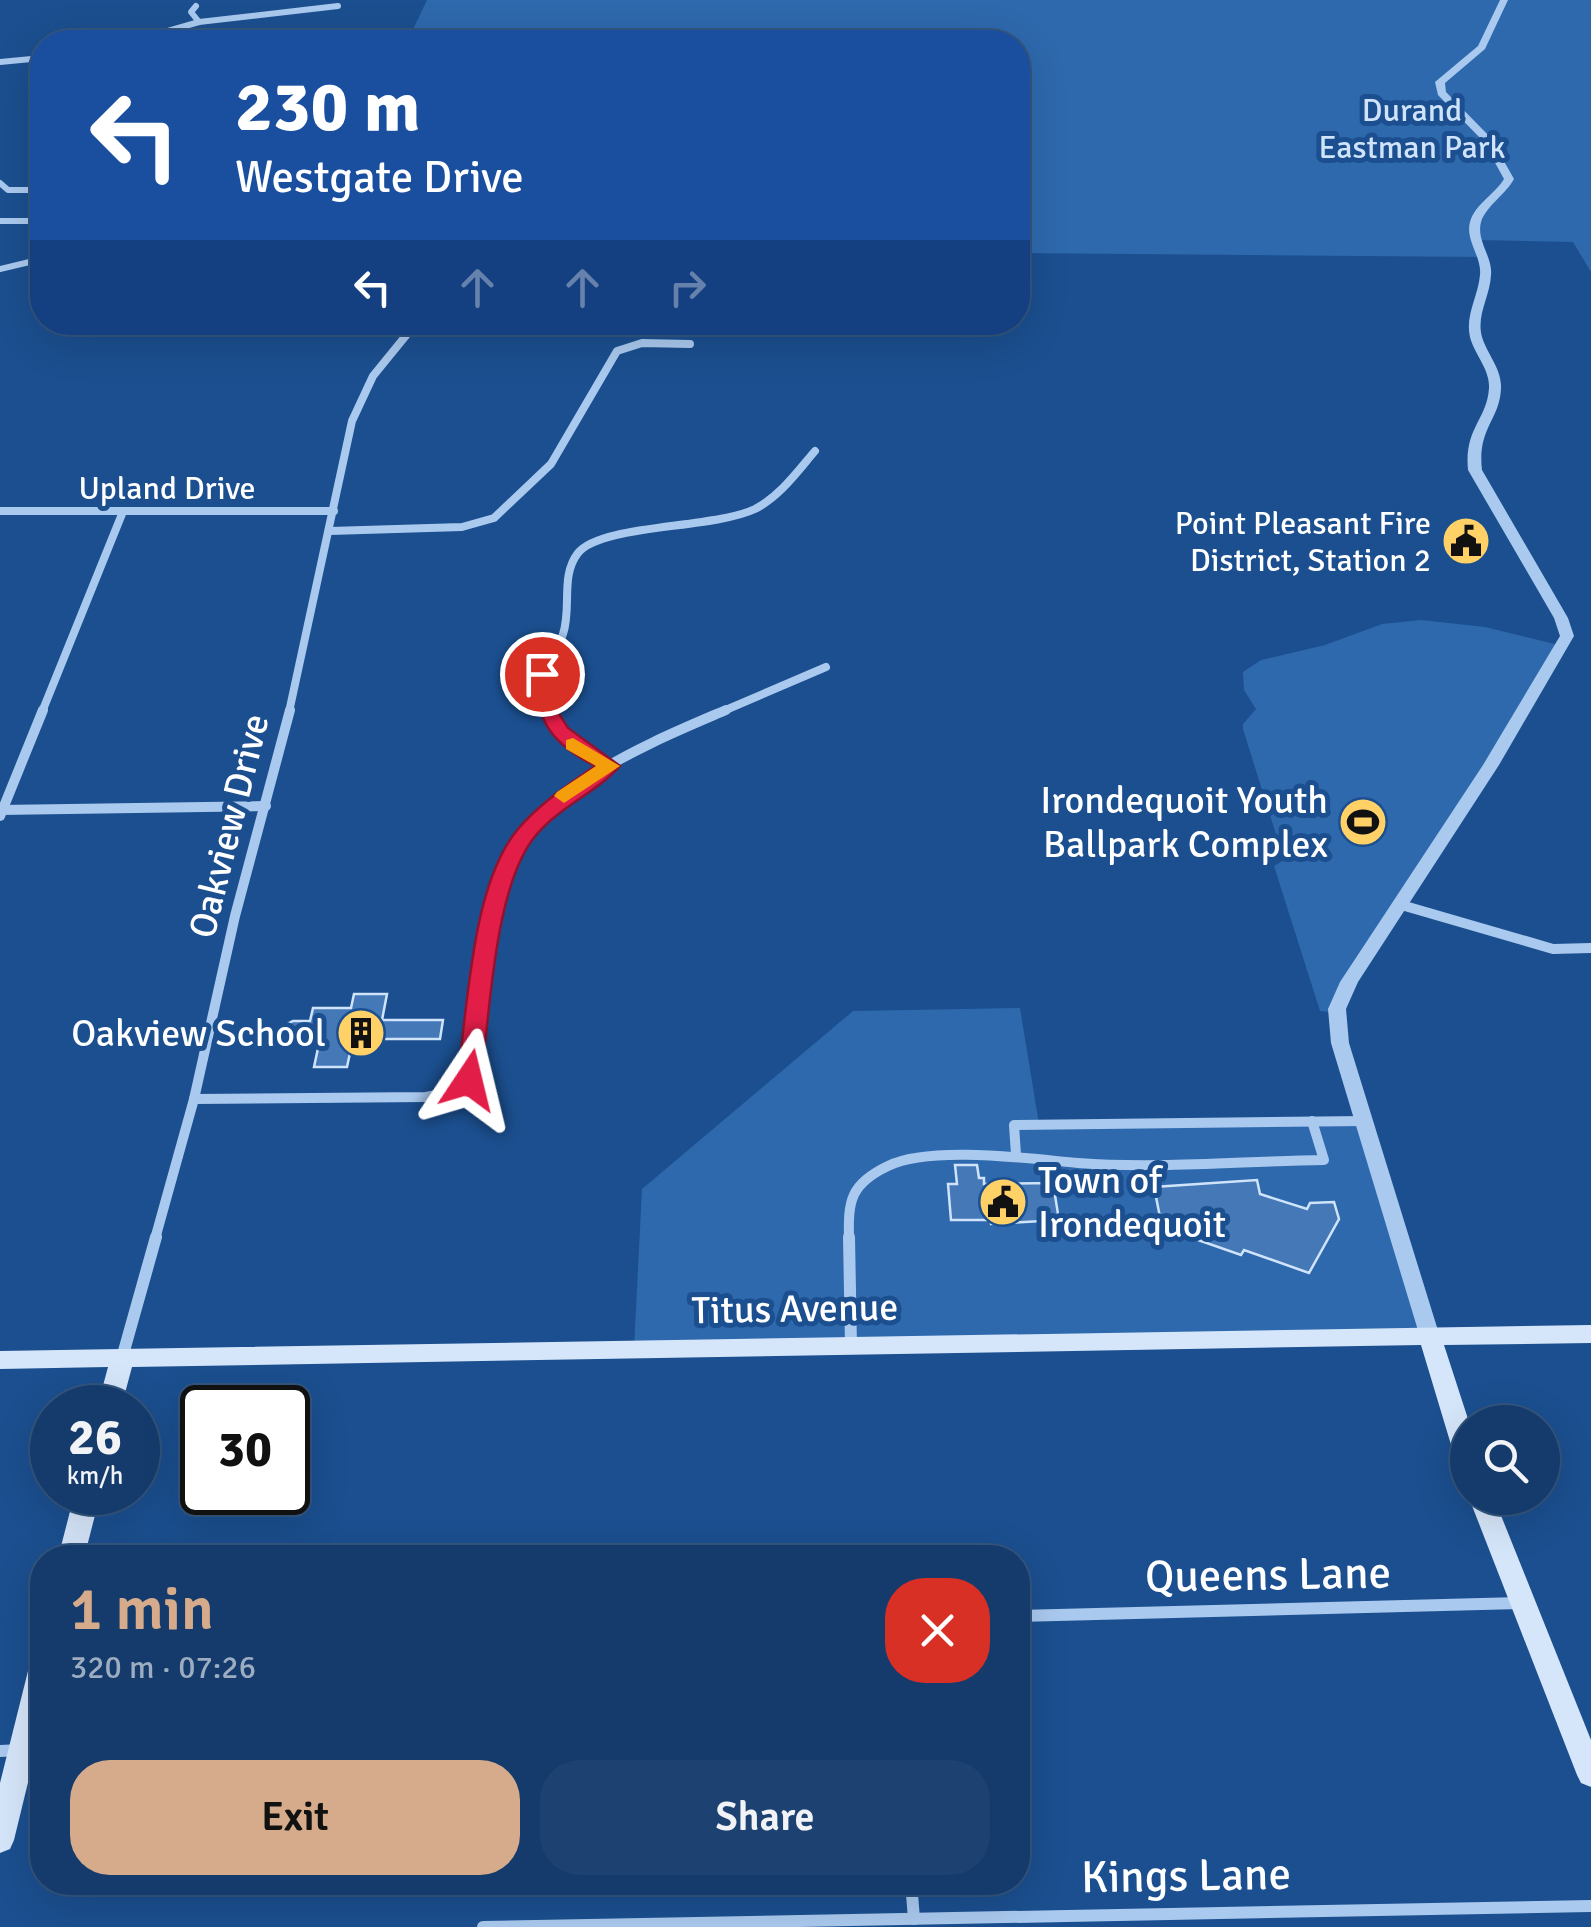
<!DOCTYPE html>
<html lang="en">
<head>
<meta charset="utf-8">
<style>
	body { margin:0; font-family:Signika,sans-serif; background:#1d4271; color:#f1f3f6; height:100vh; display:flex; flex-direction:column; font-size:38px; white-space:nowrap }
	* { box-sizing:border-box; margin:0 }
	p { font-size:32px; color:#9dadc1 }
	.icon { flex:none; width:55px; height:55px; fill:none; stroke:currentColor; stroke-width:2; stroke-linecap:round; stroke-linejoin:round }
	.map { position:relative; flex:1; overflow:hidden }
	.side { position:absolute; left:30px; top:1545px; width:1000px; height:350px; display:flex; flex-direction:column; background:#143b6b; border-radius:40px; box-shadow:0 10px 40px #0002,0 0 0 2px #33557e }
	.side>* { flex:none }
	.guide { position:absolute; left:30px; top:30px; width:1000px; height:305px; border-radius:40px; box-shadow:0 10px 40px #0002,0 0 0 2px #33557e; background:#1a4fa0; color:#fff; overflow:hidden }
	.fabs { position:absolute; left:1450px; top:1405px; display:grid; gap:20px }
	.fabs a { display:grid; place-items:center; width:110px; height:110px; border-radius:50%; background:#143b6b; box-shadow:0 10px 40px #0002,0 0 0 2px #33557e; font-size:50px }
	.speed { position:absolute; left:30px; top:1385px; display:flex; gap:20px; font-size:50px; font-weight:700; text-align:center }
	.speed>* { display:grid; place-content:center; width:130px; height:130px; border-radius:50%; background:#143b6b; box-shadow:0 10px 40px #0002,0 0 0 2px #33557e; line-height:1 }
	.speed small { font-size:25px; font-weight:400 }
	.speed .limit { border:5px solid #111; border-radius:15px; background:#fff; color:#111 }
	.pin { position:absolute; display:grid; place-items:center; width:85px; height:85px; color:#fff; margin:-42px; border:5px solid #fff; border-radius:50%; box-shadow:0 2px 10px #0007 }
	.me { position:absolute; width:110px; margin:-55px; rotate:10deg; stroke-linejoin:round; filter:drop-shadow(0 0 8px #0008) }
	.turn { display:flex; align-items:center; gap:35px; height:210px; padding:0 40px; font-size:45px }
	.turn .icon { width:130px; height:130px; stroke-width:2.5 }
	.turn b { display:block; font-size:70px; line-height:85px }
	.lanes { display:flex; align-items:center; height:95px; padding:0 40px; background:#0003; justify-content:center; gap:50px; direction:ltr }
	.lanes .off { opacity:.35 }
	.round { display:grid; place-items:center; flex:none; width:105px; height:105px; border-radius:40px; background:#1d4271 }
	.headline { display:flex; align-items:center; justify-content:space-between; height:170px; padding:0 40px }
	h1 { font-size:60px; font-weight:600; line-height:75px; color:#d6ab8b }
	.primary-button { display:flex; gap:20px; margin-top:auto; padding:20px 40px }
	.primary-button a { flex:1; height:115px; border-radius:40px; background:#d6ab8b; color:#111; font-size:40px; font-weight:600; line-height:115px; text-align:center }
	.primary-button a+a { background:#1d4271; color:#f1f3f6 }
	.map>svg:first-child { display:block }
</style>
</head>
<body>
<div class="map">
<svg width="1591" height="1927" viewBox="0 0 1591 1927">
	<rect width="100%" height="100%" fill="#1b4f8f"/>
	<g fill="#2e69ad">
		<path d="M427,0H1591V272L1573,242L1476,240L1482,257L1018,253V42H407Z"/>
		<path d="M1421,620L1485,627L1563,646L1337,1013L1320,1011L1274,866L1284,860L1243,729V724L1256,709L1244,690L1243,672L1261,660L1325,645L1382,624Z"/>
		<path d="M1020,1008L1039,1124L1364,1119L1430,1337L634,1349L642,1189L853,1011Z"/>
	</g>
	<g fill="#4478b7" stroke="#cfe3fa" stroke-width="2.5">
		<path d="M354,994H387L382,1020H443L440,1039H353L347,1067H314L320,1039H280L283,1026L293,1021H310L313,1008H351Z"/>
		<path d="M955,1165H977L979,1178H984V1184L1053,1183L1059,1220L991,1224L990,1220H951L948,1184H957Z"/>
		<path d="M1257,1180L1260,1194L1307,1209L1310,1203L1334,1202L1339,1219L1309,1273L1244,1250L1241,1255L1198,1240L1203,1231L1163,1232L1154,1187Z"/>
	</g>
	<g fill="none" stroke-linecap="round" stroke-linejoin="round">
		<g stroke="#a9c9ee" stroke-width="6">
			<path d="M196,6L191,12L199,22"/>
			<path d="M130,42L199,22L338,6"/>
			<path d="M0,62L42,58"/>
			<path d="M0,183L8,190H42"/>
			<path d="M0,221H42"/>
			<path d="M0,269L42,259"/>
		</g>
		<g stroke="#a9c9ee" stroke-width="8">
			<path d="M0,511H334"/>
			<path d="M330,531L462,527L494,518L551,464L617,351L642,343L690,344"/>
			<path d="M42,712L122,514"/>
			<path d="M289,712L352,421L373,376L417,322"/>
			<path d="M547,712C531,680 553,663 563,634C572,608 560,576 578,553C601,524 713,529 755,509C780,496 797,472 815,451"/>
			<path d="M721,712L826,667"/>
		</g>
		<g stroke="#a9c9ee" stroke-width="10">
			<path d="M545,710L571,742L610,766"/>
			<path d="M0,810L266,806"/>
			<path d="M0,816L43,710"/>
			<path d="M1398,904L1553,949L1591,948"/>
			<path d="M194,1099L426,1097L452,1092L472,1074C479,1009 479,938 502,876C535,788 647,744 726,710"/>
			<path d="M1016,1155L1014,1125L1365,1121"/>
			<path d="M155,1239L194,1099L235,916L290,710"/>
			<path d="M849,1239C848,1201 850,1184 888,1166C930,1145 1031,1159 1078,1163C1159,1169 1243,1161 1324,1160L1312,1121"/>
		</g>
		<g stroke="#a9c9ee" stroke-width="12">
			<path d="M849,1237L851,1346"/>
			<path d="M122,1358L156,1237"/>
			<path d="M1018,1616L1520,1603"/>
			<path d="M0,1751L21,1750"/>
			<path d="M911,1882L914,1919"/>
			<path d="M483,1927L1591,1906"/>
		</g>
		<path fill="#a9c9ee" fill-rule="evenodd" d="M1500,0H1508L1485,49L1445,83L1446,92L1491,138L1514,179C1506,194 1486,206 1481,222C1476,241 1493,257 1491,275C1490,297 1476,315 1482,337C1487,354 1502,369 1501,388C1500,420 1477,428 1482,470L1568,618L1574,636L1499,765L1358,982L1346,1009L1349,1043L1440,1337L1437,1342H1423L1420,1337L1331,1043L1328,1009L1340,982L1483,765L1560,636L1554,618L1468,470C1464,428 1487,420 1489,388C1490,369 1474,354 1470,337C1465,315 1478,297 1480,275C1482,257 1465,240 1470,222C1475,204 1495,194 1504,179L1483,141L1438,95L1435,82L1478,46Z"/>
		<g fill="#d6e6fa" fill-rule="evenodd">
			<path d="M1591,1325V1343L1444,1345L1469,1422L1468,1467L1459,1465L1455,1458L1421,1345L132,1367L121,1408H97L108,1367L0,1369V1351Z"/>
			<path d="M75,1492H101L84,1558H58Z"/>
			<path d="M1469,1498H1494L1591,1740V1787L1581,1783L1577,1775Z"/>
			<path d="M42,1660V1725L14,1840L10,1849L0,1853V1783L28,1671L32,1663Z"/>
		</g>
	</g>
	<path fill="#e11d48" stroke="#92132f" stroke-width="2.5" d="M542,668L552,674L556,709L568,728L620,766C597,792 561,806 537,834C494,883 490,1014 481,1080L469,1088L457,1080C468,1008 471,885 518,829C540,803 567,786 595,766C551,743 538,723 533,674Z"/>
	<path fill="#f59e0b" d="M573,738L620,766L564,803L554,796L557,792L596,766L566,749V740Z"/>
	<defs>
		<g id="civic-disc" transform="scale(2.5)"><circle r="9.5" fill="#ffd166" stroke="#1b4f8f"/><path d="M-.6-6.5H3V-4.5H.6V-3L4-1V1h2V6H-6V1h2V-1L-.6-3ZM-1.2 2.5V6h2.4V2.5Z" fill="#111"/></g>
		<g id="stadium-disc" transform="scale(2.5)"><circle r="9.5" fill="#ffd166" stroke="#1b4f8f"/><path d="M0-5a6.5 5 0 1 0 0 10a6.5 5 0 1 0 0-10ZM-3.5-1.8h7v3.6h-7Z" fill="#111"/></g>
		<g id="building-disc" transform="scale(2.5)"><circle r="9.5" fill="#ffd166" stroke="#1b4f8f"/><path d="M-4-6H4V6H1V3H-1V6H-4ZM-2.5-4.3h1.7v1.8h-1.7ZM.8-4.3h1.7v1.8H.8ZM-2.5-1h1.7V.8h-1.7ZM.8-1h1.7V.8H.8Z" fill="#111"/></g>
	</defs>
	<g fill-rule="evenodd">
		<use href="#civic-disc" x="1466" y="541"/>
		<use href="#stadium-disc" x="1363" y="822"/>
		<use href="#building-disc" x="361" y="1033"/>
		<use href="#civic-disc" x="1003" y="1202"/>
	</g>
	<g text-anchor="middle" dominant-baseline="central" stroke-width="10" stroke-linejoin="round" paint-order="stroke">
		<g font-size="32" fill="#cfe3fa" stroke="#1b4f8f">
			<text x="1412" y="110">Durand<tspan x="1412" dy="37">Eastman Park</tspan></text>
		</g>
		<g font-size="32" fill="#fff" stroke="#1b4f8f">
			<text x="167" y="488">Upland Drive</text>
		</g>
		<g font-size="32" fill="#fff" stroke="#1b4f8f" text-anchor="end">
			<text x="1431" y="523">Point Pleasant Fire<tspan x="1431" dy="37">District, Station 2</tspan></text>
		</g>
		<g font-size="38" fill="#fff" stroke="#1b4f8f" text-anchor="end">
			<text x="1328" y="800">Irondequoit Youth<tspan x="1328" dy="44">Ballpark Complex</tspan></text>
			<text x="326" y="1033">Oakview School</text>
			<text x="1038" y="1180" text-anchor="start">Town of<tspan x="1038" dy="44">Irondequoit</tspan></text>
		</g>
		<g font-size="38" fill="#fff" stroke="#1b4f8f">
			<text transform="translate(229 826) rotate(-76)">Oakview Drive</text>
			<text transform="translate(795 1309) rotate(-1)">Titus Avenue</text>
		</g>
		<g font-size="45" fill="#fff" stroke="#1b4f8f">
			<text transform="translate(1268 1575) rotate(-1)">Queens Lane</text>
			<text transform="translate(1186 1876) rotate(-1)">Kings Lane</text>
		</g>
	</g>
</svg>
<div class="fabs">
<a><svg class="icon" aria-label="search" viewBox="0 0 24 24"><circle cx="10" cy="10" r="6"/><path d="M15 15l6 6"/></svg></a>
</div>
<div class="speed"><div>26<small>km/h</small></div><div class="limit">30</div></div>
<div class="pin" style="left:542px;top:674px;background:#d93025"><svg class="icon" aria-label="arrive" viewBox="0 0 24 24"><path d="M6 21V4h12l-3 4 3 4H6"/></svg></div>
<svg class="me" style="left:469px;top:1080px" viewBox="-20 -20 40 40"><path d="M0-17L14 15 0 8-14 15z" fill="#e11d48" stroke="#fff" stroke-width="4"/></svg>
<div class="guide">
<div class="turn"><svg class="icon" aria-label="left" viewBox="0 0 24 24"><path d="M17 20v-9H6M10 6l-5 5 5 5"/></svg><div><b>230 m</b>Westgate Drive</div></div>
<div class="lanes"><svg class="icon" aria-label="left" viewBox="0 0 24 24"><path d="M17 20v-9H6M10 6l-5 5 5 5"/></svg><svg class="icon off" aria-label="ahead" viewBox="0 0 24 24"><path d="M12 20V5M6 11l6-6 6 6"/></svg><svg class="icon off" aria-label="ahead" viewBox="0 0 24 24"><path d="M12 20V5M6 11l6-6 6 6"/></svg><svg class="icon off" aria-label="right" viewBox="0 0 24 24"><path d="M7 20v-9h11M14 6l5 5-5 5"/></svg></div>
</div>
<section class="side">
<div class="headline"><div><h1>1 min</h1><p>320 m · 07:26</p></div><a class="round" style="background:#d93025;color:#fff"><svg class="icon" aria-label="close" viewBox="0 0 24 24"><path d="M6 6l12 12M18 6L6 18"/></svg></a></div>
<div class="primary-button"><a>Exit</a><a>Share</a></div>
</section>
</div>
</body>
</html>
